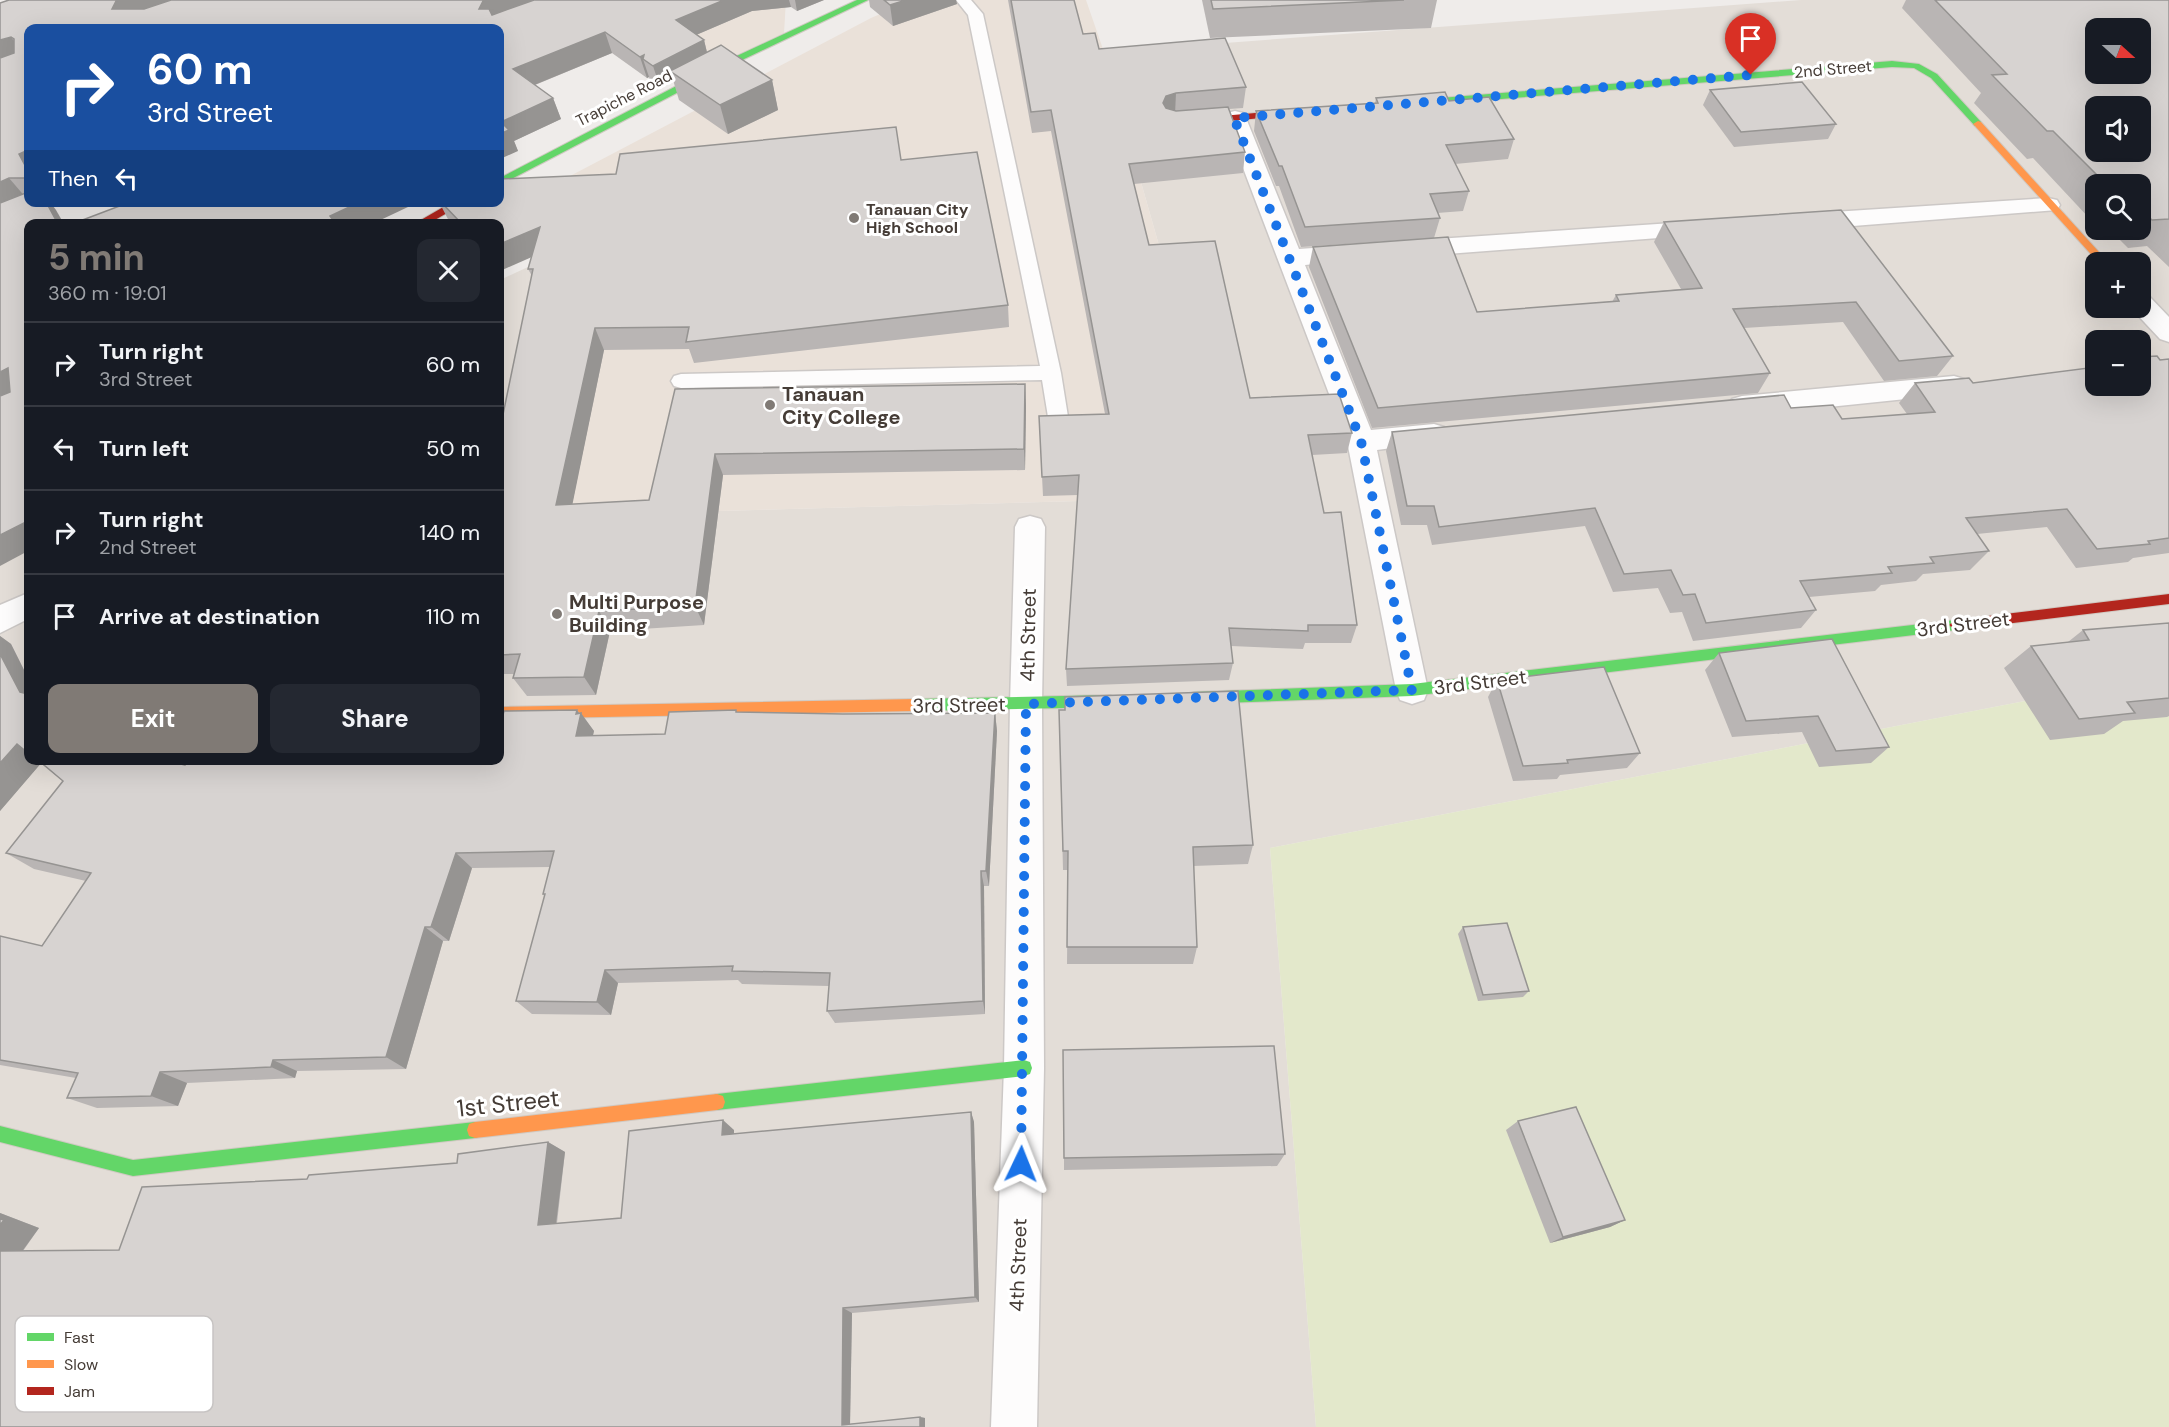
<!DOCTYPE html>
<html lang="en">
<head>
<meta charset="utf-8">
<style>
	body { margin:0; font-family:"DM Sans",sans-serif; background:#242831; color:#f1f3f6; height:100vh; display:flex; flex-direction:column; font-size:22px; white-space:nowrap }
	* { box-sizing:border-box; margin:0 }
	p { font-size:20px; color:#9ea1a6 }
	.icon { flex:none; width:33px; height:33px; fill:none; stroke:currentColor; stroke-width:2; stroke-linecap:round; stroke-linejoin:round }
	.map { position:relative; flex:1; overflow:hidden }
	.details { position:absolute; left:24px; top:219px; width:480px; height:546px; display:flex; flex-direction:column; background:#171b24; border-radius:12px; box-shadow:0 6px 24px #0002 }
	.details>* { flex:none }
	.top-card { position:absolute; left:24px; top:24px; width:480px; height:183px; border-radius:12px; box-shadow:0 6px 24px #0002; background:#1a4fa0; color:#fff; overflow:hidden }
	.needle { width:39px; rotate:111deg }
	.fabs { position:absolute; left:2085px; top:18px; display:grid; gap:12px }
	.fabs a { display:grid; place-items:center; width:66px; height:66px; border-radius:12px; background:#171b24; box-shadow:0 6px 24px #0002; font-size:30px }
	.pin { position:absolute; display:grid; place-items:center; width:51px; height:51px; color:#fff; margin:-62px -26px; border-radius:50% 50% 50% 0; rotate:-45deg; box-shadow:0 0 6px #0007 }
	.pin .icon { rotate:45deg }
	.me { position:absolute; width:66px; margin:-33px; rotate:2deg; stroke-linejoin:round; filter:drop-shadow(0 0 4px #0008) }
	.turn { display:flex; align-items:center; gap:21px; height:126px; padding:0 24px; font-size:27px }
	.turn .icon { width:78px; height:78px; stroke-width:2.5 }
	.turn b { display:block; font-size:42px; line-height:51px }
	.then { display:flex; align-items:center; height:57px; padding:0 24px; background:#0003; gap:12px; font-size:22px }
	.round { display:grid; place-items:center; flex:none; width:63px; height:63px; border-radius:12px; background:#242831 }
	.overview { display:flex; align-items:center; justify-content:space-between; height:102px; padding:0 24px }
	h1 { font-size:36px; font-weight:700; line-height:45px; color:#807a75 }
	.cta { display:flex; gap:12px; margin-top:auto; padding:12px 24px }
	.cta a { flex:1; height:69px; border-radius:12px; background:#807a75; color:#fff; font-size:24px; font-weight:700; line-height:69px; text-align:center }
	.cta a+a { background:#242831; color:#f1f3f6 }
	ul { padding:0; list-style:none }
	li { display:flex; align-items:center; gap:18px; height:84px; padding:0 24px; border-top:2px solid #363941 }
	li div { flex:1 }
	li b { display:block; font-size:22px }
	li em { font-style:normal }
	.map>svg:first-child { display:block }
</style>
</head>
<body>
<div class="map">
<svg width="2169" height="1427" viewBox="0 0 2169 1427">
	<rect width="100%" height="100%" fill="#efecea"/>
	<g fill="#e3ddd7" fill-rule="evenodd">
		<path d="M1801,0H1959L2096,152V230H2140L2169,219V673L1270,848L1316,1427H0V511L28,498V760H500V517L1223,497L1189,351L1104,52ZM2096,262H2140V308H2096ZM2096,340H2140V386H2096Z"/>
		<path d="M543,260L500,447V280Z"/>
	</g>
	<g fill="#eae1d9">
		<path d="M625,0H786L784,33L708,68Z"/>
		<path d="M913,0H1086L1104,52L1189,351L1223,497L500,517L543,260L570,176L871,18Z"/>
	</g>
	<path fill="#e3e8cb" d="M2169,673V1427H1316L1270,848Z"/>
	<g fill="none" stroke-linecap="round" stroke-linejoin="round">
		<g stroke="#ccc8c6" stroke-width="3">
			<path id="lane" d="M956,0H971L983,14L1061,373L1069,423L1066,428L1059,430L1052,428L1049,423L1042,380L681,388L674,386L671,381L674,376L681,374L1040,366L968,15Z"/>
		</g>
		<g stroke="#ccc8c6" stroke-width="3">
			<g id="street">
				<path d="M1235,111L1243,113L1246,118L1299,249L1355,245L1364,247L1367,253L1364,259L1305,265L1371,430L1434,424L1444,427L1448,434L1444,441L1377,450L1428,690L1424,700L1412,704L1400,700L1396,690L1347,441L1224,118L1227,113Z"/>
				<path d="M2048,198L2057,200L2060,205L2057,210L1802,230L1793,227L1790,222L1793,217L1802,214Z"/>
				<path d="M1702,221L1711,224L1714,229L1711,234L1407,257L1398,255L1395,249L1398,243L1407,241Z"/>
				<path d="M2140,294L2149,296L2169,317V342L2160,339L2131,308H2140Z"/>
				<path d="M1954,376L1964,379L1968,386L1964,393L1742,416L1732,413L1728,406L1732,399L1742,396Z"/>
				<path d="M1030,516L1041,519L1045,527L1042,704L1044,1068L1037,1427H991L1004,1068L1010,704L1015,527L1019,519Z"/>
				<path d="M28,593V619L0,633V605Z"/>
			</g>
		</g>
		<g stroke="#d0c9c2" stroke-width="2">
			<g id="fast">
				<path d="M857,0H868L717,72L500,185V178L711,68Z"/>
				<path d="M1892,61L1919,64L1937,74L1981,122V126H1975L1931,78L1914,68L1892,67L1403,107L1398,104L1403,101Z"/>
				<path d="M1955,620L1961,625L1955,630L1412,696L1194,704L1189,702L1187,698L1189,694L1194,692L1412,684Z"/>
				<path d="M1110,695L1115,697L1117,701L1115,705L1110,707L915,711L910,709L908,705L910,701L915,699Z"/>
				<path d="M1024,1060L1030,1062L1032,1068L1030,1074L1024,1076L717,1110L711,1108L709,1102L711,1096L717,1094Z"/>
				<path d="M475,1122L481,1124L483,1130L481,1136L475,1138L133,1176L0,1142V1126L133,1160Z"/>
			</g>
		</g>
		<g stroke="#d0c9c2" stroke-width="2">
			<g id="slow">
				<path d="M1978,121L1981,122L2108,262H2098L1975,126L1973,124Z"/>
				<path d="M915,699L920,701L922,705L920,709L915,711L500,719V707Z"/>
				<path d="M717,1094L723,1096L725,1102L723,1108L717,1110L475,1138L469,1136L467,1130L469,1124L475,1122Z"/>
			</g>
		</g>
		<g stroke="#d0c9c2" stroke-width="2">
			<g id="jam">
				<path d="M1301,109L1306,112L1304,114L1188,125L1183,122L1188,119Z"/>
				<path d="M452,202H466L428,224H414Z"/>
				<path d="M2169,594V604L1955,630L1949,625L1955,620Z"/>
			</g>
		</g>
		<use href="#lane" fill="#fdfcfc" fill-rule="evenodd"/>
		<use href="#street" fill="#fdfcfc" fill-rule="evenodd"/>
		<use href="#fast" fill="#63d668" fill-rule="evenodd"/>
		<use href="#slow" fill="#ff974d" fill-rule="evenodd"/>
		<use href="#jam" fill="#b3261e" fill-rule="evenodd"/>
	</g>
	<g fill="#b9b5b4">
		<path d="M9,0H824L797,11L791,7L752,11L696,35L704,40L707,52L772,80L778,110L728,134L679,100L673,80L660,87L650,80L649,77L647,78L612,53L535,85L553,98L561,119L514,141L518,151L28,28V202L56,210L0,566Z"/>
		<path d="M869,0H956L957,4L893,26L870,7Z"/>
		<path d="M1008,0H1074L1083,34L1099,49L1246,87L1243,108L1229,109L1245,152L1243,173L1134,184L1149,245L1250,398L1352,433L1347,453L1312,455L1324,513L1357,625L1351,643H1305L1303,649L1231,646L1233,663L1229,680L1067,686L1066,669L1078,495L1043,496L1039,416L1105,414L1051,131L1032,133Z"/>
		<path d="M1202,0H1437L1431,28L1210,38Z"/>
		<path d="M1906,0H2169V267L2147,246L2128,248L2110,230H2140V184H2096V218L2090,219L2033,158L2027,159L1974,103L1981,93L1902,8Z"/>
		<path d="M1710,90L1836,124L1828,139L1734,147L1703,105Z"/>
		<path d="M1376,98L1449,101L1514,139L1508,159L1455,164L1469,191L1463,211L1437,213L1440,218L1434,238L1301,247L1279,186H1276L1254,131L1256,111L1375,103Z"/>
		<path d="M901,160L1008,305L1009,327L694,363L689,349L604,350L572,504L649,500L675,389L1025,384L1026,406L1025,470L723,475L704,625L610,631L596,695L527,696L513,678L514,674H500V429L532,276L528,269L532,257L500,224H451L449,221L439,202H500Z"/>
		<path d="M1841,210L1953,356L1937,376L1884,381L1843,322L1744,328L1770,373L1758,393L1372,428L1309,267L1313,247L1477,312L1612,302L1616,295L1681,289L1654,242L1664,222Z"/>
		<path d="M2169,359V553L2133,558L2128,562L2076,568L2047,527L1977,534L1989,551L1970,570L1923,574L1916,581L1881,585L1875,591L1809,597L1816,610L1801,628L1693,641L1682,612L1670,613L1658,588L1613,592L1585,526L1432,545L1427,525H1401L1386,451L1392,432L1791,408L1842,419L1907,414L1899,403L1915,383H1973Z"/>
		<path d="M2169,623V716L2167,717L2123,721L2104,734L2050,740L2004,668L2031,646L2068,642L2083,630Z"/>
		<path d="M0,636L11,644L28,678V760L185,765L500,760L577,710L594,731L593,736L665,734L737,712L843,714L995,713L997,731L989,886H984L985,1014L835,1023L827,1011L829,986L742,984L738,980L618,983L611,1015L532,1014L516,1001L545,897L543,894L550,867L472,868L449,941H443L406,1069L297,1071L295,1078L187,1083L178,1106L97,1108L67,1098L76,1078L0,1065V936L42,946L86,881L34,869L6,853L63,781L41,763L0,811Z"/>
		<path d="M1719,653L1889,747L1871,763L1819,767L1802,732L1732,737L1705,670Z"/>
		<path d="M1497,680L1640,753L1627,768L1560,775L1557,779L1513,781L1488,697Z"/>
		<path d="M1059,710L1253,845L1248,864L1193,866L1197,947L1193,964H1067L1068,870H1063Z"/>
		<path d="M1463,927L1529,991L1523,997L1478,1001L1458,934Z"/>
		<path d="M971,1112L974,1122L979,1302L852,1313L850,1424L920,1417L925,1418V1427H0V1213L39,1228L23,1251L119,1250L307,1179L457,1163L548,1142L565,1152L557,1223L621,1218L734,1130V1134Z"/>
		<path d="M1518,1121L1625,1220L1610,1227L1550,1243L1506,1130Z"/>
		<path d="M1285,1154L1277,1166L1064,1170V1158Z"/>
	</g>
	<g fill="#969492">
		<path d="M119,0H191L127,28L112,9L116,1Z"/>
		<path d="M485,0H548L491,22L479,9L483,1Z"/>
		<path d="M724,0H789L791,7L752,11L682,41L676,20Z"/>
		<path d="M795,0H824L797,11Z"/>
		<path d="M906,0H956L957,4L893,26L890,5Z"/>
		<path d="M605,32L612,53L522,90L513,69Z"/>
		<path d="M11,37L27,58L0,66V40Z"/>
		<path d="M704,40L709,61L670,71L673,80L660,87L653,66Z"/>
		<path d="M644,55L643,59L649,77L647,78L640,57Z"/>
		<path d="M772,80L778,110L728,134L720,105Z"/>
		<path d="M1176,93L1175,114L1162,124L1163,103L1166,96Z"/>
		<path d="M553,98L561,119L514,141L518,151L500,159V134L501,122Z"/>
		<path d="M28,150V171L19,154Z"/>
		<path d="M9,178L27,199L0,210V182Z"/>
		<path d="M46,202H50L56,210L64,224H58Z"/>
		<path d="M360,202H406L408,207L372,224H335L330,216Z"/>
		<path d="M540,227L550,249L500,271V244Z"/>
		<path d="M595,328L604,350L568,526L556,505Z"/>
		<path d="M8,368L28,389L0,401V372Z"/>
		<path d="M1025,384L1026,406L1025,470L1024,449Z"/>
		<path d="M715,454L723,475L704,625L695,606Z"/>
		<path d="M28,521V551L0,566V535Z"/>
		<path d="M599,611L610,631L596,695L584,677Z"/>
		<path d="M0,636L11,644L28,678V698L20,692L0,654Z"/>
		<path d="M577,710L581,716V713L594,731L588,754L576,736Z"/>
		<path d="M995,713L997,731L989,886L986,871Z"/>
		<path d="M17,744L28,751V760L43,761L0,811V763Z"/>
		<path d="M456,853L472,868L449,941L431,927Z"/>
		<path d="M981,871L984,886L985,1014L983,1001Z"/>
		<path d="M425,927L443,941L406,1069L386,1057Z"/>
		<path d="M605,970L618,983L611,1015L597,1002Z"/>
		<path d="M273,1060L297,1071L295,1078L271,1067Z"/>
		<path d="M160,1072L187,1083L178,1106L151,1096Z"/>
		<path d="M971,1112L974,1122L979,1302L975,1297Z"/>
		<path d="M723,1120L734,1130V1145L722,1135Z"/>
		<path d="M548,1142L565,1152L555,1232L538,1225Z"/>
		<path d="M0,1213L39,1228L18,1257L0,1254Z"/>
		<path d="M1625,1220L1610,1227L1550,1243L1563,1237Z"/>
		<path d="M843,1308L852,1313L850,1425H842Z"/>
		<path d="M920,1417L925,1418V1427H920Z"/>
	</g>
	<g fill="#d7d3d1" stroke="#969492" stroke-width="1.5" fill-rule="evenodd">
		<path d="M9,0H119L116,1L112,9H144L171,0H485L483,1L479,9H489L492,15L534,0H724L676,20L704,40L653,66L643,59L644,55L640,57L605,32L513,69L553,98L501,122L509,130L500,134V28H28V150L19,154L28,171V178H9L0,182V58L14,53V39L11,37L0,40V3Z"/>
		<path d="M884,0H906L890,5Z"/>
		<path d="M1011,0H1074L1083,34L1095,33L1099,49L1225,38L1246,87L1176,93L1166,96L1163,103L1166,108L1176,111L1228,107L1245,152L1129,164L1149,245L1215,241L1250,398L1339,394L1352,433L1308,435L1324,513L1341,512L1357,625H1308V631L1229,628L1233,663L1066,669L1079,475L1042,477L1039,416L1109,414L1051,110L1031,112Z"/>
		<path d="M1211,0H1404L1213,9Z"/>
		<path d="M1935,0H2169V219L2152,220L2140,209V184H2106L2053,131H2047L1992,75L2007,74ZM2096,28H2140V74H2096ZM2096,106H2140V152H2096Z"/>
		<path d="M721,45L772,80L720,105L670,71Z"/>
		<path d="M1802,82L1836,124L1741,132L1710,90Z"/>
		<path d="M1445,92L1449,101L1489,97L1514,139L1446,145L1469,191L1430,194L1440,218L1305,227L1282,166H1279L1256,111L1378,103L1376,98Z"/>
		<path d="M896,127L901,160L977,152L1008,305L686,342L689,327L595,328L556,505L649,500L675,389L1025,384L1024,449L715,454L695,606L599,611L584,677L513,678L520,654L500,655V429L533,269H528L540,227L500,244V224H462L441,202H500V179L616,174L620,154Z"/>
		<path d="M28,192V202H46L58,224H28V521L0,535V396L10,392L8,368L0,372V203Z"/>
		<path d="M130,202H360L330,216L336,224H72Z"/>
		<path d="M1841,210L1953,356L1899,361L1856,302L1733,309L1770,373L1378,408L1313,247L1448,237L1477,312L1619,301L1616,295L1702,288L1664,222Z"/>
		<path d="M2157,356L2160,360L2169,359V538L2148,541L2150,544L2097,549L2067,509L1966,518L1989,551L1930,557L1934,563L1888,567L1892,573L1800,581L1816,610L1706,623L1695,594L1683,595L1671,570L1624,574L1595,508L1439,527L1434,506H1407L1392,432L1784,395L1791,408L1833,405L1842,419L1935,412L1915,383L1969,378L1973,383L2096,367V386H2140V357Z"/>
		<path d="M2169,623V698L2127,702L2135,713L2079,719L2031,646L2089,640L2083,630Z"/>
		<path d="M1832,639L1889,747L1836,751L1818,716L1746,721L1719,653Z"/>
		<path d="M0,654L20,692L28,694V753L17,744L0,763Z"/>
		<path d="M1604,667L1640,753L1567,760L1568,763L1523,766L1497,680Z"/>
		<path d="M1238,691L1253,845L1193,847L1197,947H1067L1068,851H1063L1059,710H1065V697Z"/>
		<path d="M577,710L576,714L581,713L576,736L665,734L669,712L736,710V712L843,714L995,713L986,871H981L983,1001L827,1011L830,973L732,971L733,966L605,970L597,1002L516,1001L545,894H543L554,851L456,853L431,927H425L386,1057L273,1060L271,1067L160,1072L151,1096L67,1098L78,1073L0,1060V936L42,946L91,873L6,853L63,781L38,760H166L185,765L187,760H500V726L504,711Z"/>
		<path d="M1507,923L1529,991L1483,995L1463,927Z"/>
		<path d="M1274,1046L1285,1154L1064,1158L1063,1050Z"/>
		<path d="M1576,1107L1625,1220L1563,1237L1518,1121Z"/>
		<path d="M971,1112L975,1297L843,1308L842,1425L920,1417V1427H0V1251L119,1250L142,1187L307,1179L309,1175L457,1163L458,1154L548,1142L538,1225L621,1218L629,1131L723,1120L722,1135Z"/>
		<path d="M0,1219L4,1220L0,1225Z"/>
	</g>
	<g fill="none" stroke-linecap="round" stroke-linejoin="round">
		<path stroke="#1a73e8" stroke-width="10" stroke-dasharray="0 18" d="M1021,1164L1026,704L1412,690L1361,441L1234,118L1751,75"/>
	</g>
	<g fill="#807a75" stroke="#fff" stroke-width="2">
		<circle cx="854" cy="218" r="6"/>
		<circle cx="770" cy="405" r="6"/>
		<circle cx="557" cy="614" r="6"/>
	</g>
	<g text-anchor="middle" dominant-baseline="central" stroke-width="6" stroke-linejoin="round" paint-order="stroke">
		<g font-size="16" fill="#453c36" stroke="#fff">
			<text transform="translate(1833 69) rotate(-5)">2nd Street</text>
			<text transform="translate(624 98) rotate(-27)">Trapiche Road</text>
		</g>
		<g font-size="16" font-weight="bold" fill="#453c36" stroke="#fff" text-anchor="start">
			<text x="866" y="209">Tanauan City<tspan x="866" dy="18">High School</tspan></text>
		</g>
		<g font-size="20" font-weight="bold" fill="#453c36" stroke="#fff" text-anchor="start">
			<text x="782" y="394">Tanauan<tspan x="782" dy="23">City College</tspan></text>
			<text x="569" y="602">Multi Purpose<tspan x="569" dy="23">Building</tspan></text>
		</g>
		<g font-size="20" fill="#453c36" stroke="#fff">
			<text transform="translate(1963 624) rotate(-7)">3rd Street</text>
			<text transform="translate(1028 635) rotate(-89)">4th Street</text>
			<text transform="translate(1480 682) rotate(-7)">3rd Street</text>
			<text transform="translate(959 705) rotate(-1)">3rd Street</text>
			<text transform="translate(1018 1265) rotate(-88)">4th Street</text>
		</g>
		<g font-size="24" fill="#453c36" stroke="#fff">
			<text transform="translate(508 1103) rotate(-6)">1st Street</text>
		</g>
	</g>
	<rect x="15" y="1316" width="198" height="96" rx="9" fill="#fff" stroke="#c7c4c3" stroke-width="1.5"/>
	<rect x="27" y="1333" width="27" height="8" fill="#63d668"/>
	<rect x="27" y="1360" width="27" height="8" fill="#ff974d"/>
	<rect x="27" y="1387" width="27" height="8" fill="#b3261e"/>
	<g font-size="16" fill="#453c36">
		<text x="64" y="1343">Fast</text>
		<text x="64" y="1370">Slow</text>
		<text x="64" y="1397">Jam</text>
	</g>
</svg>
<div class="fabs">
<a><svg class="needle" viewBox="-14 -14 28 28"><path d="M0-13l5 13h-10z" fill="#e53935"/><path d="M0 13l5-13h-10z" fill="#9ea1a6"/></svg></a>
<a><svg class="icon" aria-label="sound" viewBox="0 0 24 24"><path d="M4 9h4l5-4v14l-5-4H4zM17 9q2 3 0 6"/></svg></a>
<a><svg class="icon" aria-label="search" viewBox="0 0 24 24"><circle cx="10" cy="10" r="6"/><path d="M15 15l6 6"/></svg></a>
<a>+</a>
<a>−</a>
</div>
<div class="pin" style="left:1751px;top:75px;background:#d93025"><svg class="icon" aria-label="arrive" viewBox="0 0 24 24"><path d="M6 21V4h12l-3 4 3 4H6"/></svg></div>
<svg class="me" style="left:1021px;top:1164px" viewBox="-20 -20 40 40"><path d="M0-17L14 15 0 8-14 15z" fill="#1a73e8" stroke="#fff" stroke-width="4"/></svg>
<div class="top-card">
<div class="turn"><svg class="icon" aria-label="right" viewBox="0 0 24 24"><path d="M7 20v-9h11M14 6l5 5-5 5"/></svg><div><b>60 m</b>3rd Street</div></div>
<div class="then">Then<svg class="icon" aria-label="left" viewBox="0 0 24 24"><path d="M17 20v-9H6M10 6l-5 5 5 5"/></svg></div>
</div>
<section class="details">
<div class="overview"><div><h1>5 min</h1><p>360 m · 19:01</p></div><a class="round"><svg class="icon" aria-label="close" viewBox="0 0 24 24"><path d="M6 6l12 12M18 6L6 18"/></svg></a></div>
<ul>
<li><svg class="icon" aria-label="right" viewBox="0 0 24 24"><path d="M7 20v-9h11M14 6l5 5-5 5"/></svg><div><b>Turn right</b><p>3rd Street</p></div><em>60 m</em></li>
<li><svg class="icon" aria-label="left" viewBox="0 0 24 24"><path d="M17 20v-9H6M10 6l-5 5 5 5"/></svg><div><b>Turn left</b></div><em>50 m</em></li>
<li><svg class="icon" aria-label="right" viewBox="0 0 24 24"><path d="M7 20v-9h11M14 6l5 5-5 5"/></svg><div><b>Turn right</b><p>2nd Street</p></div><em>140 m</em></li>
<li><svg class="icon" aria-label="arrive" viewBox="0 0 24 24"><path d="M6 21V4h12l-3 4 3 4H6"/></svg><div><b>Arrive at destination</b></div><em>110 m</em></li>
</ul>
<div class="cta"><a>Exit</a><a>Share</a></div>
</section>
</div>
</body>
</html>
